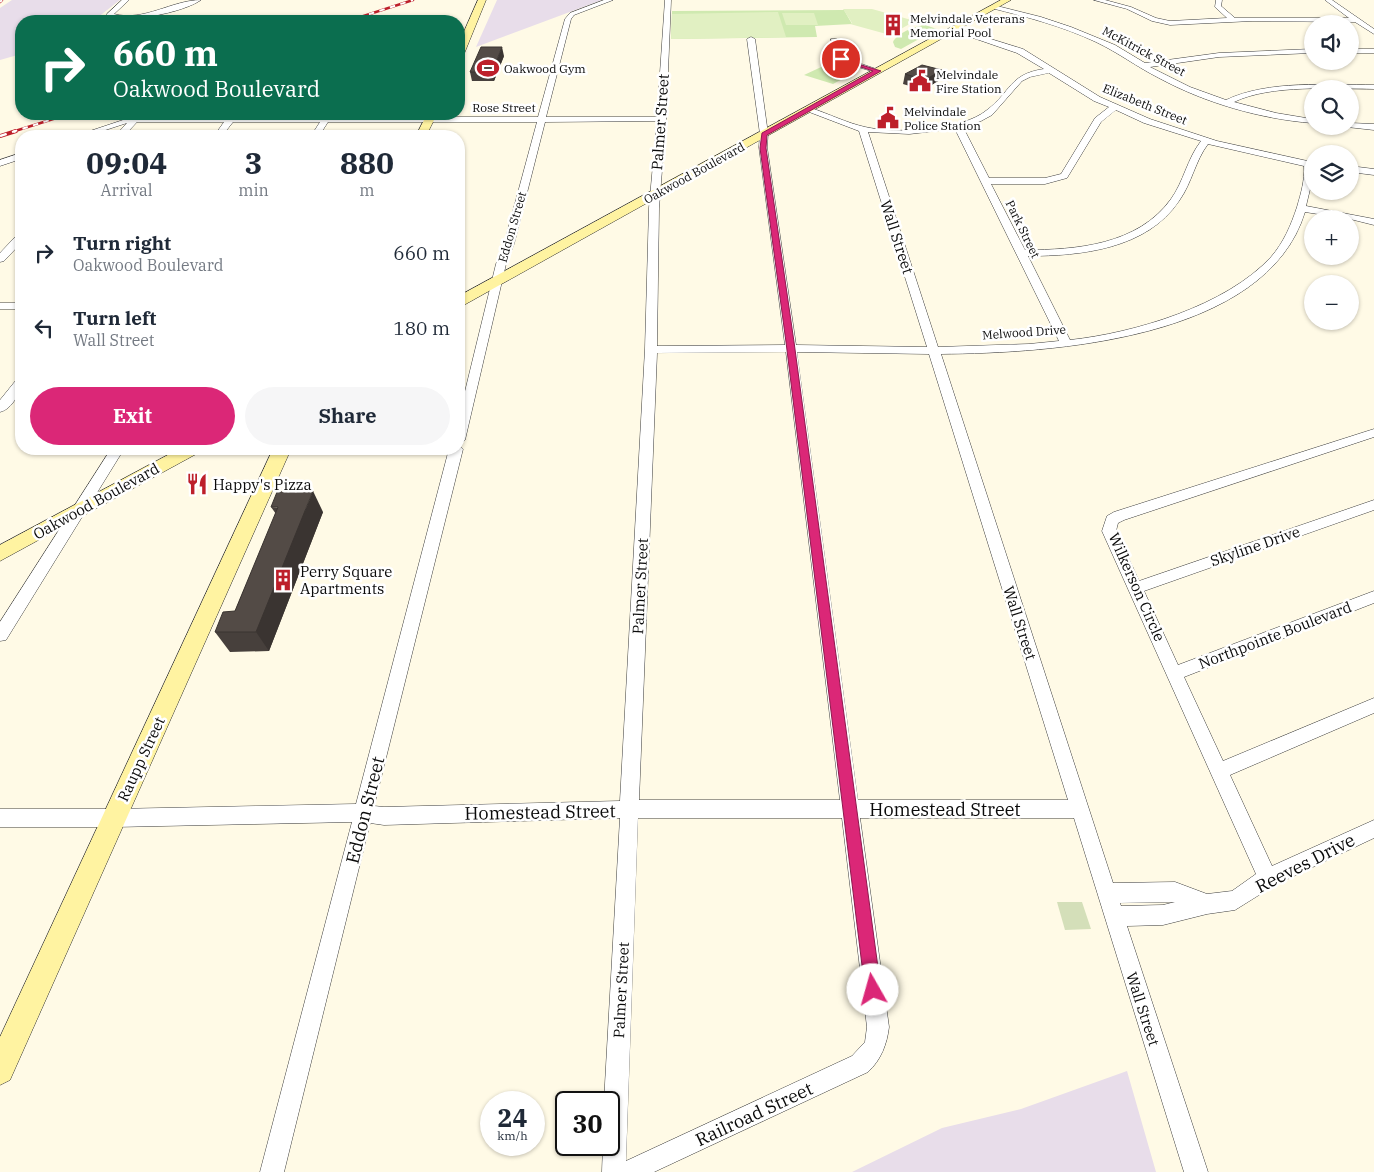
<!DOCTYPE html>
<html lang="en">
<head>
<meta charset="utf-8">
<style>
	body { margin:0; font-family:"IBM Plex Serif",serif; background:#f6f6f7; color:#1f2937; height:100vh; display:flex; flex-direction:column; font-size:19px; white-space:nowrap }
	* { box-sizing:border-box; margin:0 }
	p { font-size:16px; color:#747a83 }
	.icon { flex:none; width:28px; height:28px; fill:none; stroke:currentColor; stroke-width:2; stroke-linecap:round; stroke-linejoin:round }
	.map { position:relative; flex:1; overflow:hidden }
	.details { position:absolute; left:15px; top:130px; width:450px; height:325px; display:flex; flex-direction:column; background:#fff; border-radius:20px; box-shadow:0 1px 4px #0004 }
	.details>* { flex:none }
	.banner { position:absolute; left:15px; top:15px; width:450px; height:105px; border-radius:20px; box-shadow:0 1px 4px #0004; background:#0b6e4f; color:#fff; overflow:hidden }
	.tools { position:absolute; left:1304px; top:15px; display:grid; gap:10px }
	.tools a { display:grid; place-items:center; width:55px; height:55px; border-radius:50%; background:#fff; box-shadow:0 1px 4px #0004; font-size:25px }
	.speed { position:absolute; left:480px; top:1091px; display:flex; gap:10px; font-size:25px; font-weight:700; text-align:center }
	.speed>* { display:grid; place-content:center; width:65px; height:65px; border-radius:50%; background:#fff; box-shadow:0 1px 4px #0004; line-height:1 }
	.speed small { font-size:12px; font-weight:400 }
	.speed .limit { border:2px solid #111; border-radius:8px; background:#fff; color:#111 }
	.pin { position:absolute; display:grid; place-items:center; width:42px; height:42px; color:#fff; margin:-21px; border:2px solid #fff; border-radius:50%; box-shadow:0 1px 5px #0007 }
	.me { position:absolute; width:55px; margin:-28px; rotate:353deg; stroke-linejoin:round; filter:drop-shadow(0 0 4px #0008) }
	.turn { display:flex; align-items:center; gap:18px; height:105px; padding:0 15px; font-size:22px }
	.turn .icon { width:65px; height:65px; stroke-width:2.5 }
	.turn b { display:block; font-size:35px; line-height:42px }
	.eta { display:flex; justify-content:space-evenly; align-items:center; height:85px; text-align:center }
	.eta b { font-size:30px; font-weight:700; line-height:35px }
	.primary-button { display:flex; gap:10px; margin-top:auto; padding:10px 15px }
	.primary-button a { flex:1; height:58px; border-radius:30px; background:#db2777; color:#fff; font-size:20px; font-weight:700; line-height:58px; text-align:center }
	.primary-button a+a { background:#f6f6f7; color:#1f2937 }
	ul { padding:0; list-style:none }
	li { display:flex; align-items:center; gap:15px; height:75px; padding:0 15px }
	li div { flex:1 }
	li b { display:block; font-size:19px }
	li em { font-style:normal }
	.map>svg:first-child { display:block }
</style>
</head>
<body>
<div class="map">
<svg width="1374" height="1172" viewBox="0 0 1374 1172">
	<rect width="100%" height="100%" fill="#fffae6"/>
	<g fill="#e8ddea">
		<path d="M12,0H120L93,21H21V54L0,60V8Z"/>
		<path d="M497,0H602L476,47Z"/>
		<path d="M145,114H327L326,116L134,117Z"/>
		<path d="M1127,1071L1156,1172H852L942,1128L1021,1109Z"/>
	</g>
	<g fill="#cfe9b0">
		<path d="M844,10L852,24L815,26L817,37L671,39L672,11Z"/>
		<path d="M925,25L937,29L901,49L895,47L893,42C897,33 915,26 925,25Z"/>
		<path d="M832,62L859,70L833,84L804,75Z"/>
	</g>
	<path fill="#d4dfb9" d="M1057,902H1082L1091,929L1065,930Z"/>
	<g fill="#e1f0c2">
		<path d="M843,9H872L915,21L890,35L850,24L852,23Z"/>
		<path d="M778,12L786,37L671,39L672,14Z"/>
		<path d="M782,13H814L818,25H786Z"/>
	</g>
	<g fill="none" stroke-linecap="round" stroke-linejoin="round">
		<g stroke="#3d3d3d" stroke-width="1">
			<g id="street">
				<path d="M122,0H129L114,14C144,22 172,0 201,0C182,13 129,23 107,16V14Z"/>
				<path d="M604,0H613L574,15L571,19L546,117H657L665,0H671L666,119L659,208L657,346L785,345L759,147L760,134L747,39L751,37L755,39L768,134L767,147L796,345L927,347L859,131L804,110L811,108C829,114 847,123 865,127C896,134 962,131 987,110C1011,92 1009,74 1044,69L1017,53L950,30V28L952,27L1023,49L1100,97L1150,119L1217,141L1312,162V181L1306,206L1374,219V225L1350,219L1305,212C1266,340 1051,353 941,354L1113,883L1175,882L1207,894L1232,891L1256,874L1102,531L1107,516L1114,512L1374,429V437L1124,520L1118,523L1116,531L1139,581L1374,500V510L1144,591L1178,665L1374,591V603L1184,677L1223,761L1374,698V713L1230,775L1272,866L1374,820V838L1275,885L1235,910L1207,914L1163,925L1127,926L1208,1172H1184L1074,818H860L889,1027C887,1044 881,1060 868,1072L654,1172H602L603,1145H609V1102H604L620,818L384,825L370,823L284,1172H260L352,822L114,827H0V809H114L356,804L449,449H459V445L463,449L374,806L384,807L620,801L645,349L649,208L657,121L545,122L514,244L506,264L465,440L459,444V416L496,264L504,244L537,122H328L319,136H311L320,122H233L222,136H214L224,122H137L124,136H115L127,123L87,136H75L129,118L228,117L231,114H239L237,117H323L325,114H333L331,117H538L565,19L570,13ZM1049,73L1094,101L1109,107L1095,118L1061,174L1045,178H989L963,127L981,121L992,115L1022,81L1030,77ZM1116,110L1144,123L1201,141C1187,159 1184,181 1171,199C1138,245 1076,250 1025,250L991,184H1045L1067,178L1101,122ZM955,129L1059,341L1029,344L938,347L868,132L909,134ZM1208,144L1304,166C1305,180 1301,193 1297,207C1291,225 1284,242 1271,257C1226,306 1134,333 1070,340L1028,256C1081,256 1147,249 1179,201C1192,183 1195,161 1208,144ZM786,352L840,800H639L657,353ZM797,352L929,354L1068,800H858ZM638,818H842L867,1027L865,1042L852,1056L626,1161ZM1175,902L1163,905L1121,906L1120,903Z"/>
				<path d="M1094,0H1105L1131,7L1156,18L1170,21L1227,18L1215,7L1216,0H1222L1221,6L1235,18H1349L1325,0H1332L1374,29V34L1355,22L1252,21L1170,25L1152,21L1127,9Z"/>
				<path d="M993,5L1041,17L1071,27L1115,45L1145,63L1219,53L1312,49V53L1219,57L1150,67L1190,87L1226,100C1268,80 1328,85 1374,85V89C1334,89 1271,84 1234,102L1276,113L1312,119V123C1261,119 1205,103 1159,78C1137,67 1119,53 1096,42C1062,26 1027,17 991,8L990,7Z"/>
				<path d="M831,39H837L844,58L882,71L878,73L838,61Z"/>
				<rect x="1350" y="49" width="24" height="4"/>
				<path d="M1350,123L1374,124V130L1347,127L1350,126Z"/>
				<path d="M21,153V159L0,166V160Z"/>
				<path d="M1350,166L1374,169V175L1350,172Z"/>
				<path d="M21,234V243L4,261L0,262V253L17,235Z"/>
				<rect x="0" y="303" width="21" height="6"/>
				<path d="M21,378C22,390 13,409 0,412V400L17,379Z"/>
				<path d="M111,449H124L6,640L0,641V622Z"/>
			</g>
		</g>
		<g stroke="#2c2c2c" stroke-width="1">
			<g id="secondary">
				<path d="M478,0H486L464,54L459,57V43Z"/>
				<path d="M1001,0H1011L464,305L459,306V296Z"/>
				<path d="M427,114H437L426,136H416Z"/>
				<path d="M179,449H201L198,453L0,561V545Z"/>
				<path d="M273,449H291L10,1080L0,1085V1037Z"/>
			</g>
		</g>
		<use href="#street" fill="#fff" fill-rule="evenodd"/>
		<use href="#secondary" fill="#fff3a1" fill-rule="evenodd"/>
		<g stroke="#bd1f2a" stroke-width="2.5">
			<g id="rail-far1">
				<path d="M0,2L2,0"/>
				<path d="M348,21L413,0"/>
				<path d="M12,132L69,114"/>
			</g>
		</g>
		<g stroke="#bd1f2a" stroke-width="4">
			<path id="rail" d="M0,136L16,131"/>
		</g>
		<use href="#rail-far1" stroke="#fff" stroke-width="2" stroke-dasharray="5.5" stroke-linecap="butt"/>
		<use href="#rail" stroke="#fff" stroke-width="2.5" stroke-dasharray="7" stroke-linecap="butt"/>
	</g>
	<g fill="#47403c">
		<path d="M504,56L494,81H472L470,72Z"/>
		<path d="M942,70L940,80L923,90L903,84L905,74Z"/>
		<path d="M271,507L323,512L269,651L230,652L215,632L235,611L276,514Z"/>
	</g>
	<g fill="#3a3431">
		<path d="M502,47L504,56L494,81L492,72Z"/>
		<path d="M942,70L940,80L923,90L925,80Z"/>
		<path d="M313,491L323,512L269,651L256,632Z"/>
	</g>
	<g fill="#534b46" stroke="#3a3431">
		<path d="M481,47H502L492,72H470Z"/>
		<path d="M922,65L942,70L925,80L905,74Z"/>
		<path d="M313,491L256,632H215L223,612L235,611L278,507H271L277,492Z"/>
	</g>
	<path fill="#db2777" stroke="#8e194d" d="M839,58L881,71L767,135L766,148L794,342L881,990L879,996L873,998L868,996L865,990L786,342L760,148L762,133L873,71L839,60Z"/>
	<defs>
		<g id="building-bare" transform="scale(1.725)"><path d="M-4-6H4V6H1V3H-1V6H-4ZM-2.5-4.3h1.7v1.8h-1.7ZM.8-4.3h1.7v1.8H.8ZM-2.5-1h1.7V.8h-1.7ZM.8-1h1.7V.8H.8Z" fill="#bd1f2a" stroke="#fff" stroke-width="2.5" paint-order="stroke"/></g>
		<g id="stadium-bare" transform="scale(1.725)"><path d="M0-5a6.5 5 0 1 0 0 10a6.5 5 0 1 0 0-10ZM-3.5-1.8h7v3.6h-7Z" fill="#bd1f2a" stroke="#fff" stroke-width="2.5" paint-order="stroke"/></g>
		<g id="civic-bare" transform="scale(1.725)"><path d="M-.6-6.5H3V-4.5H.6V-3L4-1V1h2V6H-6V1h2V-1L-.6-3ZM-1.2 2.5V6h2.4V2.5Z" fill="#bd1f2a" stroke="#fff" stroke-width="2.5" paint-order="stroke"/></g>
		<g id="restaurant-bare" transform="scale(1.725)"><path d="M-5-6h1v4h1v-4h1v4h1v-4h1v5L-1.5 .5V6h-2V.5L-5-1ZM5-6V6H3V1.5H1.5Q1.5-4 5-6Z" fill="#bd1f2a" stroke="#fff" stroke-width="2.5" paint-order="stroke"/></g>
	</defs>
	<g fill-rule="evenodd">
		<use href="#building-bare" x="893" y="25"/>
		<use href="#stadium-bare" x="488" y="68"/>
		<use href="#civic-bare" x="920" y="81"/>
		<use href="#civic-bare" x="888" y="118"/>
		<use href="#restaurant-bare" x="197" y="484"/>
		<use href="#building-bare" x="283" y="580"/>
	</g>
	<g text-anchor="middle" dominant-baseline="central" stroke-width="5" stroke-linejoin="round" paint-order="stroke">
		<g font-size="12" fill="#0a0a0a" stroke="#fff" text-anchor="start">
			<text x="910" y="18">Melvindale Veterans<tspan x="910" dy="14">Memorial Pool</tspan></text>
			<text x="504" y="68">Oakwood Gym</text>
			<text x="936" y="74">Melvindale<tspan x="936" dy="14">Fire Station</tspan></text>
			<text x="904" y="111">Melvindale<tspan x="904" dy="14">Police Station</tspan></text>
		</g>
		<g font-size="12" fill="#0a0a0a" stroke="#fff">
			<text transform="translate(1144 51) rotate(28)">McKitrick Street</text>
			<text transform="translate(1145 104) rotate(22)">Elizabeth Street</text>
			<text x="504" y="107">Rose Street</text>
			<text transform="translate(694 173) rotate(-29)">Oakwood Boulevard</text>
			<text transform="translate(512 227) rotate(-74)">Eddon Street</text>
			<text transform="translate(1023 229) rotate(64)">Park Street</text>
			<text transform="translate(1024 332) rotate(-4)">Melwood Drive</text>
		</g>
		<g font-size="15" fill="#0a0a0a" stroke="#fff">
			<text transform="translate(660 122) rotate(-86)">Palmer Street</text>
			<text transform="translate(897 237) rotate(72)">Wall Street</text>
			<text transform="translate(96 501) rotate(-29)">Oakwood Boulevard</text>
			<text transform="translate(1255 546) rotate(-19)">Skyline Drive</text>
			<text transform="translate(640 586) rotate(-87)">Palmer Street</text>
			<text transform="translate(1137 587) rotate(66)">Wilkerson Circle</text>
			<text transform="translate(1020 623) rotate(72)">Wall Street</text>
			<text transform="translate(1275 635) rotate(-21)">Northpointe Boulevard</text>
			<text transform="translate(141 759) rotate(-65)">Raupp Street</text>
			<text transform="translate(621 990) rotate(-87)">Palmer Street</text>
			<text transform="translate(1143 1009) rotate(72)">Wall Street</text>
		</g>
		<g font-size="15" fill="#0a0a0a" stroke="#fff" text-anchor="start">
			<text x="213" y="484">Happy's Pizza</text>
			<text x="300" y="571">Perry Square<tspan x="300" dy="17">Apartments</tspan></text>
		</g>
		<g font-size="18" fill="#0a0a0a" stroke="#fff">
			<text x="945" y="809">Homestead Street</text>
			<text transform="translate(365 810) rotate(-76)">Eddon Street</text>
			<text transform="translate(540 812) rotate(-1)">Homestead Street</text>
			<text transform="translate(1305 863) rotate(-27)">Reeves Drive</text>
			<text transform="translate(754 1114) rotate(-25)">Railroad Street</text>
		</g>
	</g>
</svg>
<div class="tools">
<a><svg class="icon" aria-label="sound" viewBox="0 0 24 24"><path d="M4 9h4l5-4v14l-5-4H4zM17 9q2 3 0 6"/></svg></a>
<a><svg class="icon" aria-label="search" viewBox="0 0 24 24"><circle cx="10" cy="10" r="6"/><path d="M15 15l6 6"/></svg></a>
<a><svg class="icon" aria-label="layers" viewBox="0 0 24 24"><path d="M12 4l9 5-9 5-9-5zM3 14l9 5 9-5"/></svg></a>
<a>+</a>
<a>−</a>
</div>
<div class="speed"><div>24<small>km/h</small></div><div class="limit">30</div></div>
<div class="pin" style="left:841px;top:59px;background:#d93025"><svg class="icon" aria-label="arrive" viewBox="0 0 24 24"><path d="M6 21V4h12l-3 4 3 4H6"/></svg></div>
<svg class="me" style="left:873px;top:990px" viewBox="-20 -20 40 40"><circle r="19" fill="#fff"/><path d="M0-13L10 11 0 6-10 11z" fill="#db2777"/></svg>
<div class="banner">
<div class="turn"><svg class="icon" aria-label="right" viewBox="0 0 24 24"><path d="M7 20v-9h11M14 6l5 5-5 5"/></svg><div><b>660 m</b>Oakwood Boulevard</div></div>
</div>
<section class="details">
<div class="eta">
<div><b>09:04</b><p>Arrival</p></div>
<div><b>3</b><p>min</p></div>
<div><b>880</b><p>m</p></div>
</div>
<ul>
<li><svg class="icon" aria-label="right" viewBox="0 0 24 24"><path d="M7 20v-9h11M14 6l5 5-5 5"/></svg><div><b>Turn right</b><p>Oakwood Boulevard</p></div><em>660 m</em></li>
<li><svg class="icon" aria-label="left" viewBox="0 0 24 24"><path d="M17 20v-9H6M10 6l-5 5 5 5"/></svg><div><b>Turn left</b><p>Wall Street</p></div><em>180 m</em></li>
</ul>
<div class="primary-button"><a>Exit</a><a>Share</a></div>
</section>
</div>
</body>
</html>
